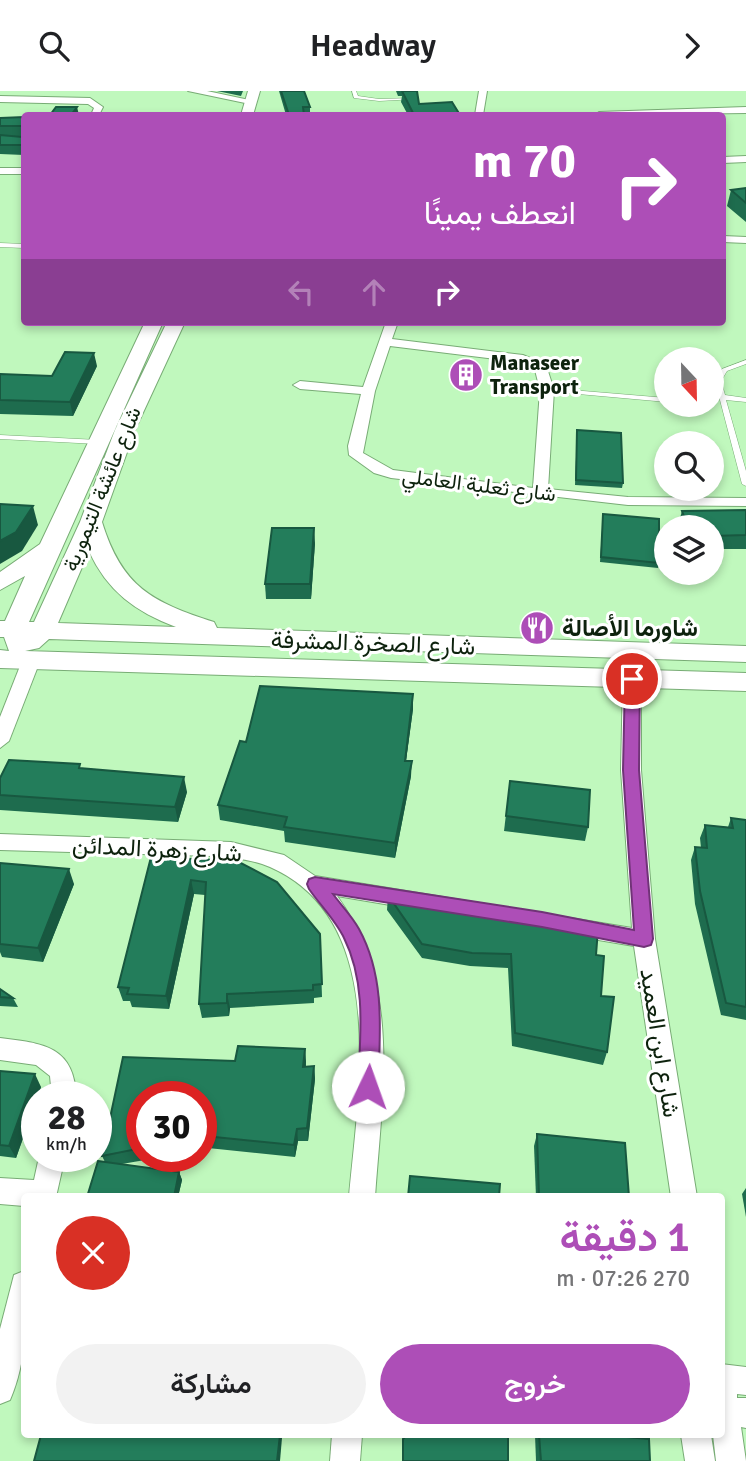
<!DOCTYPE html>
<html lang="ar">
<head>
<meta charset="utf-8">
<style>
	body { margin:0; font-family:Signika,Vazirmatn,sans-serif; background:#f2f2f2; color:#202124; direction:rtl; height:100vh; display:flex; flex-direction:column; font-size:26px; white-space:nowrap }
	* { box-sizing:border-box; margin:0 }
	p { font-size:23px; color:#757577 }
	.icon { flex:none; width:38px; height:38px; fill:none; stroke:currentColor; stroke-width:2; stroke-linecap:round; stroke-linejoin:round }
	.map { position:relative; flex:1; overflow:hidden; direction:ltr }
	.side { position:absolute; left:21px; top:1102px; width:704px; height:245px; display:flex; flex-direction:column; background:#fff; border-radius:7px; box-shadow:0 4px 10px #0003; direction:rtl }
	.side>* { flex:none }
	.banner { position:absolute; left:21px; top:21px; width:705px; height:214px; border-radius:7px; box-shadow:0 4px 10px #0003; direction:rtl; background:#ad4eb7; color:#fff; overflow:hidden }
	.needle { width:46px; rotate:158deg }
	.controls { position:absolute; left:654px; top:256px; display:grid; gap:14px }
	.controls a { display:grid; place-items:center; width:70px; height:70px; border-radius:50%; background:#fff; box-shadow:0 4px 10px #0003; font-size:35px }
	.speed { position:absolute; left:21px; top:990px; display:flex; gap:14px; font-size:35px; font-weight:700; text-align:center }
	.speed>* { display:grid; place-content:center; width:91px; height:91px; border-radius:50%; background:#fff; box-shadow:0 4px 10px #0003; line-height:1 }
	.speed small { font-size:18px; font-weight:400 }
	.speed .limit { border:10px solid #d22; background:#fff; color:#111 }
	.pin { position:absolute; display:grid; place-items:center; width:60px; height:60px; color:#fff; margin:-30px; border:4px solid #fff; border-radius:50%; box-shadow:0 2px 7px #0007 }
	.me { position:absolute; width:77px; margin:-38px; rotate:3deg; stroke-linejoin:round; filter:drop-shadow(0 0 5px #0008) }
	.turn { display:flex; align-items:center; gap:24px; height:147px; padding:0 35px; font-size:32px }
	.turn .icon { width:91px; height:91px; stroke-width:2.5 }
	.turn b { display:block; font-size:49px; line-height:60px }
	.lanes { display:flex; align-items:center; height:66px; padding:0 35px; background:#0003; justify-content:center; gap:35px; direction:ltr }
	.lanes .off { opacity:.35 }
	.round { display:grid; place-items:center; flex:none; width:74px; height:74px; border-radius:37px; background:#f2f2f2 }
	.summary { display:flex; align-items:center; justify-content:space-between; height:119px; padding:0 35px }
	h1 { font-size:42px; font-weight:600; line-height:52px; color:#ad4eb7 }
	.cta { display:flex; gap:14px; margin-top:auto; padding:14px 35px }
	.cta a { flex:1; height:80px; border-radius:42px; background:#ad4eb7; color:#fff; font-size:28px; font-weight:600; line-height:80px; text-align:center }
	.cta a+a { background:#f2f2f2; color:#202124 }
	header { display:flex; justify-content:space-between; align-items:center; height:91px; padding:0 35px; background:#fff; font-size:32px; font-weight:600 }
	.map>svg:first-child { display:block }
</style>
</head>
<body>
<header><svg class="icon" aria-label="forward" viewBox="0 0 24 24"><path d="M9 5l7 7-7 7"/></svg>Headway<svg class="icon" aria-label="search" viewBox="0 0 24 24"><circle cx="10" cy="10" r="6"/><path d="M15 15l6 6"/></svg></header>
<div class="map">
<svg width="746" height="1370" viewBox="0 0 746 1370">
	<rect width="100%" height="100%" fill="#c0f8bd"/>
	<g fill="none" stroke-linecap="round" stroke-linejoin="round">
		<g stroke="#78ac75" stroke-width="1">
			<g id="lane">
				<path d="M352,0H356L358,5L379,8L414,7L416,8L379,10L354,7Z"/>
				<path d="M0,152L24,153V157L0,156Z"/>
				<path d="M746,269V273L727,280L721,290L725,304L746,307V311L726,309L746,380V395L742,393L715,290L722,278Z"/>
				<path d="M547,297L667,307V311L545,300L544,299Z"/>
				<path d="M0,344L98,349L101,351L98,353L0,348Z"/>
			</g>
		</g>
		<g stroke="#78ac75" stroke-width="2">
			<g id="street">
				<path d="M188,0H207L254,10L250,13Z"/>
				<path d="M479,0H487L483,24H475Z"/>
				<path d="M0,5L90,7L103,16L99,24H91L94,17L88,13L0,11Z"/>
				<path d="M746,16V22L595,24L599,21Z"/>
				<path d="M746,65V71L723,72V66Z"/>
				<rect x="0" y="77" width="24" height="6"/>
				<path d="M723,145L746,146V152L723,151Z"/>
				<path d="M386,231H398L392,248L523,264L546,274L554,299L548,398L628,406L746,407V415L628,414L391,387L374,382L349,364L348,355L361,303L300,298L293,294L300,290L363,296ZM390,255L520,271L535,279L540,299L533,397L393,379L363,362L375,300Z"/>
				<path d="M31,564L40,570L9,650L0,657V626L22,570Z"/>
				<path d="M632,582L641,588V679L655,848L697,1106H671L634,855L337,805C402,894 382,1003 375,1106H349C358,1002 391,829 270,776C252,768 231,767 212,765L0,759V743L231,751L284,764L315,785L632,837L621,679L623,588Z"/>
				<path d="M0,947C42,952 75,955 76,1006H52L50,985L36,974L0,969Z"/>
				<path d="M39,1066H65L56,1106H24V1115L0,1113V1087L34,1089Z"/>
				<path d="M24,1180C28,1222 27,1270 10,1309L0,1313V1238L14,1184Z"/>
				<path d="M721,1273L746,1276V1304L737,1303V1307H746V1337L741,1336L746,1370H716L713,1344H721Z"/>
				<path d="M332,1344H362L360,1370H330Z"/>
				<path d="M681,1344H711L715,1370H685Z"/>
			</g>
		</g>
		<g stroke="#78ac75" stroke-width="2">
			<g id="secondary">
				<path d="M248,0H260L253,24H241Z"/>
				<path d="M145,231H163L29,531H34L80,431L115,339L167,231H185L135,339L102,431C122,496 152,511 214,531L217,537L746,555V571L49,548L39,557L25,560L746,582V600L0,577V559L9,560L4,546H0V530H5L25,485L0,499V481L40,453ZM89,460C107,500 136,521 176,536L58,532Z"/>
			</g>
		</g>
		<use href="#lane" fill="#fff" fill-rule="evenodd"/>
		<use href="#street" fill="#fff" fill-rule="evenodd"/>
		<use href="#secondary" fill="#fff" fill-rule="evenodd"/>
	</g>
	<g fill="#1e6c4e">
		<path d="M217,0H243L241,5Z"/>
		<path d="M279,0H304L310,16V24H286Z"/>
		<path d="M372,0H417L419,13L460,24H408L401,11L402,5H398L396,0Z"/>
		<path d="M24,26V64L0,63V27Z"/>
		<path d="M746,97V131L727,115L731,99Z"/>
		<path d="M97,275L73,325L0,323V283L52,285Z"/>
		<path d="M577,339L623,392L622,397L575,394Z"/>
		<path d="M746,419V458H712V436H679L678,434L682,420Z"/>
		<path d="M603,423L659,472L658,477L600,471Z"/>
		<path d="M315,452L311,508H266L265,493Z"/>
		<path d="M413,618L406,670L411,685L395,767L285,751L284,740L220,729L218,714L246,651Z"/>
		<path d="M82,678L187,701L178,731L0,719V687Z"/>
		<path d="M510,690L588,736L585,750L504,740Z"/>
		<path d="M731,727L746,729V929L721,924L695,813L691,769L695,756L701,757L700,747L705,734L728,736Z"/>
		<path d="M151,766L320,843L322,906L314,907V912L230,917L229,925L202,927L199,913L205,804L194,803L169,918L132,916L130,910H123L118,896Z"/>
		<path d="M0,772L74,793L43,871L2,866L0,861Z"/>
		<path d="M388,804L596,864L607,961L603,974L512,955L508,877L470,875L422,867L387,819Z"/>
		<path d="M0,898L13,907L18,916L0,915Z"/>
		<path d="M238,955L305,958L306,976L314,975L315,988L308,1050H298L295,1066L208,1057L201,1058V1006H142V1066H162L122,1073L179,1081L182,1089L178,1106H87L98,1070L105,1071L102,1065L123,966L235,970Z"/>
		<path d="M0,980L41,996L16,1067L0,1065Z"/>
		<path d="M537,1043L629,1106H536L534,1055Z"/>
		<path d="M746,1097V1126L742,1103Z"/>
		<path d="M535,1344H604L650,1370H536Z"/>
	</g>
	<g fill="#185840">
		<path d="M77,16L79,24H71Z"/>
		<path d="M94,262L97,275L73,325L70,311Z"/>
		<path d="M33,415L38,434L22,460L0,473V450Z"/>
		<path d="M314,437L315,452L311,508L310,493Z"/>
		<path d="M413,603V618L404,684L405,670Z"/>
		<path d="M412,670L411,685L395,767V752Z"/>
		<path d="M184,686L187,701L178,731L175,716Z"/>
		<path d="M69,778L74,793L43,871L38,857Z"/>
		<path d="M191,789L194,803L169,918L166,905Z"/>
		<path d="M227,903L230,917L229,925L227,912Z"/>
		<path d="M305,958L306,971L305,988L303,976Z"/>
		<path d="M314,975L315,988L308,1050L307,1037Z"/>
		<path d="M35,983L41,996L16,1067L9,1055Z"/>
		<path d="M297,1038L298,1050L295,1066L294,1054Z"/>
		<path d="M179,1081L182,1089L178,1106H174Z"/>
		<path d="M280,1344H282V1347L280,1370H277Z"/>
	</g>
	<g fill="#237d5b" stroke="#185840" stroke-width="2">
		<path d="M281,0H304L310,16H303L304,24H289Z"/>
		<path d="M402,0H417L419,13L452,11L460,24H414Z"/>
		<path d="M56,16H77L71,24H48H50Z"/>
		<path d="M24,26V54H0V44L22,46L24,35H0V27Z"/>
		<path d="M746,97V112L731,99Z"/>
		<path d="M65,261L94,262L70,311L0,309V283L52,285Z"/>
		<path d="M577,339L621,342L623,392L576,389Z"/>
		<path d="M0,413L33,415L16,441L0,450Z"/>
		<path d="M746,419V444L712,445V436H688L682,420Z"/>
		<path d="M603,423L659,428V472L601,466Z"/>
		<path d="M272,437H314L310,493H265Z"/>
		<path d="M260,595L413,603L405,670H412L395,752L284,736L287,726L218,714L240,650L246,651Z"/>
		<path d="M9,669L80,673L79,677L184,686L175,716L0,704V687Z"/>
		<path d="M510,690L590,699L588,736L506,725Z"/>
		<path d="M731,727L746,729V916L726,912L700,800L695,756L707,757L705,734L733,737Z"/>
		<path d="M151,766L237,770L277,791L320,843L322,893L313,894V899L227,903V912L199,913L206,791L191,789L166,905L127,903L129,897L118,896Z"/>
		<path d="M0,772L69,778L38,857L0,853Z"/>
		<path d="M388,804L598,838L596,864L604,865L601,905L614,906L607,961L515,942L511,863L472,862L422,853Z"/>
		<path d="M0,898L13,907L0,906Z"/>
		<path d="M238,955L305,958L303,976L314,975L307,1037L297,1038L294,1054L205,1045L201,1046V1006H142V1057L102,1065L123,966L235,970Z"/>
		<path d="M0,980L35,983L9,1055L0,1054Z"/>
		<path d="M537,1043L625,1052L629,1106H539Z"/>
		<path d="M98,1070L179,1081L174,1106H87Z"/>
		<path d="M410,1085L500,1093L499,1106H408Z"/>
		<path d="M41,1344H280L277,1370H34Z"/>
		<path d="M407,1344H508V1370H403V1348Z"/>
		<path d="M539,1344H604L649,1348L650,1370H541Z"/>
	</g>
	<path fill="#ad4eb7" stroke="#703377" stroke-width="2" d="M632,583L640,588L639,679L653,848L651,854L644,856L542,836L333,803C341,814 352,825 359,838C386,887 380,943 378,996L375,1003L368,1006L361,1003L358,996C360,946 367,893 344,847C336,830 320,814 309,798L307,793L309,788L315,786L542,821L634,839L623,679L625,588Z"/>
	<defs>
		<g id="building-disc" transform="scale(1.75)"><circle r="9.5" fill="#ad4eb7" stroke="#fff"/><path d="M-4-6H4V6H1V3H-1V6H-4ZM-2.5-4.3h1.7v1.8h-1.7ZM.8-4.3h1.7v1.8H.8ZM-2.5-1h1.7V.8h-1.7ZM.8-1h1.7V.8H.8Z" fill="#fff"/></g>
		<g id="restaurant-disc" transform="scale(1.75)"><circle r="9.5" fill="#ad4eb7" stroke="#fff"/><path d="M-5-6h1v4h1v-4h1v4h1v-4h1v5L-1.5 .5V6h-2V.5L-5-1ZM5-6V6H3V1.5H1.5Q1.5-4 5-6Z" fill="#fff"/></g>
	</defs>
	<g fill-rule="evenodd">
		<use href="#building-disc" x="466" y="284"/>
		<use href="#restaurant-disc" x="537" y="537"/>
	</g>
	<g text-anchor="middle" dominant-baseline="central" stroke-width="6" stroke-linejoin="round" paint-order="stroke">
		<g font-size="21" font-weight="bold" fill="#0d220d" stroke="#fff" text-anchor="start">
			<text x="490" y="272">Manaseer<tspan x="490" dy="24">Transport</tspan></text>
		</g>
		<g font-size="21" fill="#0d220d" stroke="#fff">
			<text transform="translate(479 394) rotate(7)">شارع ثعلبة العاملي</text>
			<text transform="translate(102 398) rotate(-68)">شارع عائشة التيمورية</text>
		</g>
		<g font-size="24" font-weight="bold" fill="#0d220d" stroke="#fff" text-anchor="start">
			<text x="562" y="537">شاورما الأصالة</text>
		</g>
		<g font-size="24" fill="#0d220d" stroke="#fff">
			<text transform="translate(373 552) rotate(2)">شارع الصخرة المشرفة</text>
			<text transform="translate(157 758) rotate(3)">شارع زهرة المدائن</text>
			<text transform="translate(660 952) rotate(81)">شارع ابن العميد</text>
		</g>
	</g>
</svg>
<div class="controls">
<a><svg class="needle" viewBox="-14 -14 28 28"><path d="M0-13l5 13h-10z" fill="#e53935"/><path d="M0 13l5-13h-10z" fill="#757577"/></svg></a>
<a><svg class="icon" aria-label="search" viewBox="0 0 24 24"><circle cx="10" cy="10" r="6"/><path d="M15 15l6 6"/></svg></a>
<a><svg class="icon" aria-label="layers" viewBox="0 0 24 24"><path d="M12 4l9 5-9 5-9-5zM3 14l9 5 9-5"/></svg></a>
</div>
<div class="speed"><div>28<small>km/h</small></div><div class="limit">30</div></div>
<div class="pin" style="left:632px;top:588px;background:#d93025"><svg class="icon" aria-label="arrive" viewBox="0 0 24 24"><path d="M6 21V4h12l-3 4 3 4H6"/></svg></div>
<svg class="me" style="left:368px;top:996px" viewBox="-20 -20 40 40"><circle r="19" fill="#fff"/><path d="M0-13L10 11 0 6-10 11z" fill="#ad4eb7"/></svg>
<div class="banner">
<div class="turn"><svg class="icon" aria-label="right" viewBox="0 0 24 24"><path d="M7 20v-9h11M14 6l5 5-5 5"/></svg><div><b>70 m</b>انعطف يمينًا</div></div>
<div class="lanes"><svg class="icon off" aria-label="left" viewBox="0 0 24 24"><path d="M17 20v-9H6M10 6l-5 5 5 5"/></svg><svg class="icon off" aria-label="ahead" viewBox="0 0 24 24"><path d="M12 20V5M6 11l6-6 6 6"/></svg><svg class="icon" aria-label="right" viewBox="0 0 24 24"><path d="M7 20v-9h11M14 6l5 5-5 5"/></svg></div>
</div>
<section class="side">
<div class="summary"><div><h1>1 دقيقة</h1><p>270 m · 07:26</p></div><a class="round" style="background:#d93025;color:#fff"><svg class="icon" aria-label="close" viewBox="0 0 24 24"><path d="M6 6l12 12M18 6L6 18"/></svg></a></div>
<div class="cta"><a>خروج</a><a>مشاركة</a></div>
</section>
</div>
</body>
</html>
